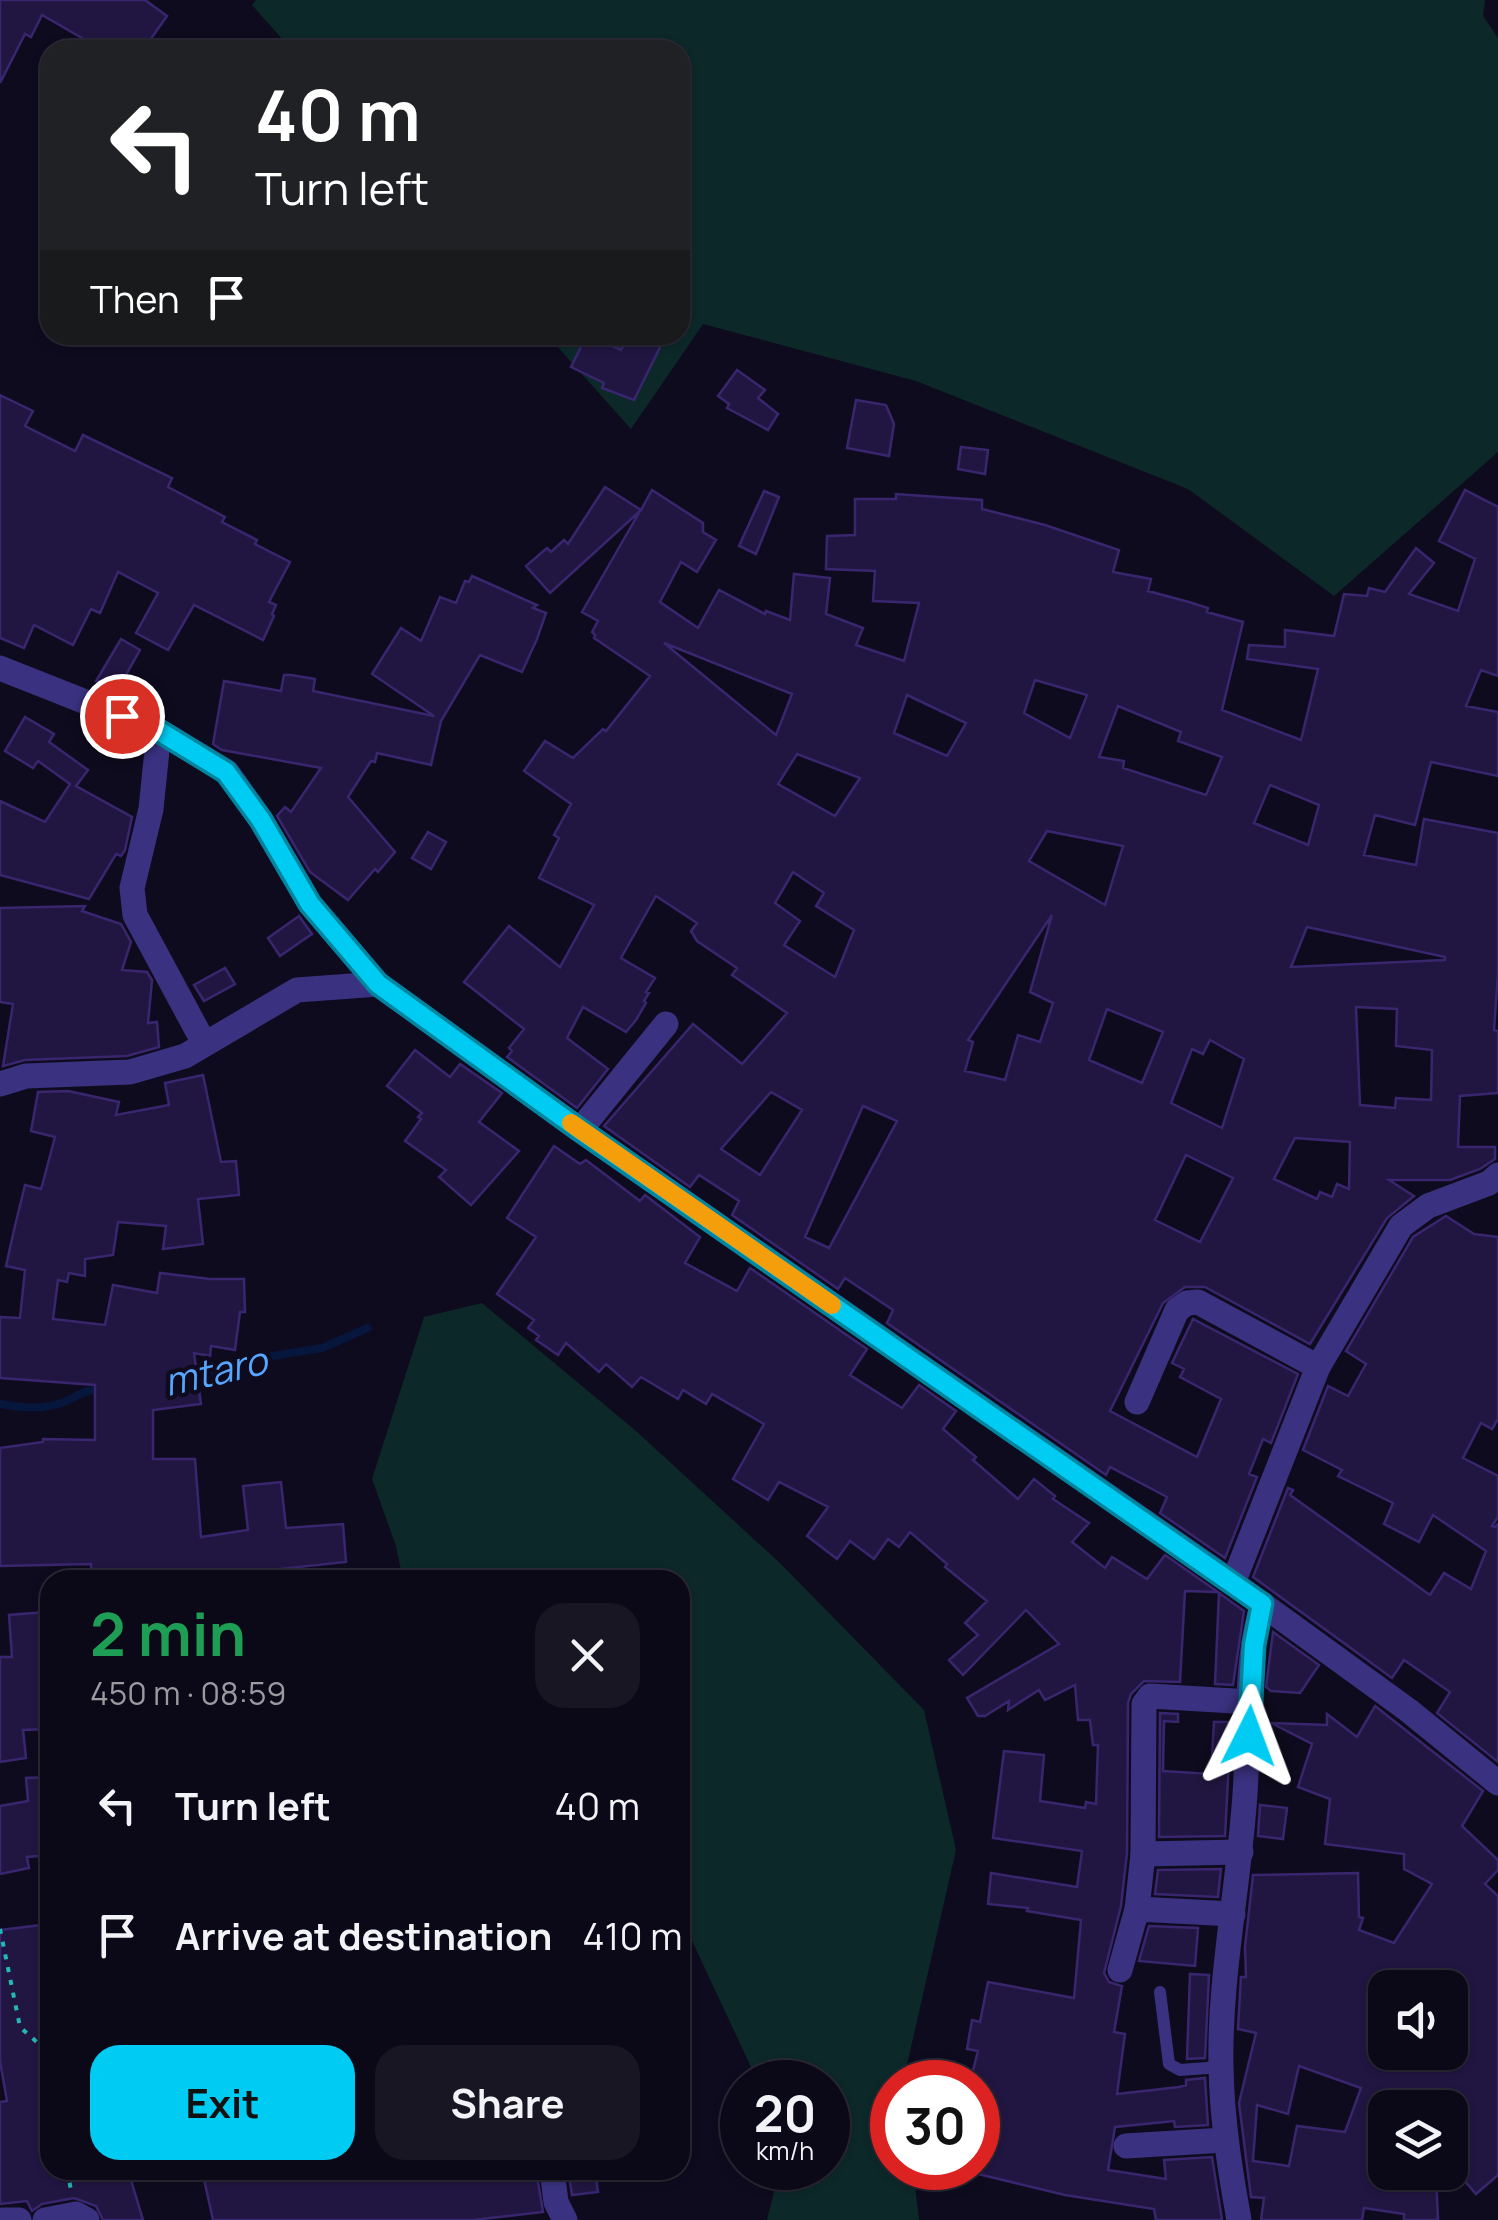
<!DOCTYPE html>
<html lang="en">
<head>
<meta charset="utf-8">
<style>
	body { margin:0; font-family:Manrope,sans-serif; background:#191624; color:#f1f3f6; height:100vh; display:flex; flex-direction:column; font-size:38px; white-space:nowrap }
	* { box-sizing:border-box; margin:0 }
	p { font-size:32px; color:#9a9aa1 }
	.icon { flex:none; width:55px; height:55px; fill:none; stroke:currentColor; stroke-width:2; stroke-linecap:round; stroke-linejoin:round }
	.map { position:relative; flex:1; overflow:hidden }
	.drawer { position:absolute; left:40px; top:1570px; width:650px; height:610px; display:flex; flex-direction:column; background:#0b0817; border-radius:30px; box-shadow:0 2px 8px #0004,0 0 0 2px #2b2936 }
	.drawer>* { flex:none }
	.banner { position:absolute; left:40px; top:40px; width:650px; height:305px; border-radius:30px; box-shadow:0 2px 8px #0004,0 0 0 2px #2b2936; background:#202124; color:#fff; overflow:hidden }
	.controls { position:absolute; left:1368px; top:1970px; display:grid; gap:20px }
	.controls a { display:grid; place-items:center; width:100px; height:100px; border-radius:20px; background:#0b0817; box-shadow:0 2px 8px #0004,0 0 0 2px #2b2936; font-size:50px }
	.speed { position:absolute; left:720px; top:2060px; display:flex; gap:20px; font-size:50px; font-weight:700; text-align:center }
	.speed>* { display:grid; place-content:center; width:130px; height:130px; border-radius:50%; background:#0b0817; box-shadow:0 2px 8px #0004,0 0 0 2px #2b2936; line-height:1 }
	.speed small { font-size:25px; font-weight:400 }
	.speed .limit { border:15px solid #d22; background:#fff; color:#111 }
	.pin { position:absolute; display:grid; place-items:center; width:85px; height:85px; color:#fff; margin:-42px; border:5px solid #fff; border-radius:50%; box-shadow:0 2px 10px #0007 }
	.me { position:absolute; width:110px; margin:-55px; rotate:3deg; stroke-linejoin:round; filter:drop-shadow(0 0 8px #0008) }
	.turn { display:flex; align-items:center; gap:35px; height:210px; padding:0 50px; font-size:45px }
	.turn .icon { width:130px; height:130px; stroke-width:2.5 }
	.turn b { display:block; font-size:70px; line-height:85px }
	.then { display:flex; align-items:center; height:95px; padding:0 50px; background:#0003; gap:20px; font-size:38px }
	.round { display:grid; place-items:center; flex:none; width:105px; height:105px; border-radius:30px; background:#191624 }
	.summary { display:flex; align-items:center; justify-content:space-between; height:170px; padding:0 50px }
	h1 { font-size:60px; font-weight:700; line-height:75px; color:#1e9e55 }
	.primary-button { display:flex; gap:20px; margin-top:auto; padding:20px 50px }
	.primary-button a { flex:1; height:115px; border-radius:30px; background:#00ccf3; color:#111; font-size:40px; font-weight:700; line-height:115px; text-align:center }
	.primary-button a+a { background:#191624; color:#f1f3f6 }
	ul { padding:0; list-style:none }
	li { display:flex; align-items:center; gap:30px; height:130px; padding:0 50px }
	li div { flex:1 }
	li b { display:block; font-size:38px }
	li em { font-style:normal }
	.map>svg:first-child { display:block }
</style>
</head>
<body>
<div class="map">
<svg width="1498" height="2220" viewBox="0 0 1498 2220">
	<rect width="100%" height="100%" fill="#0f0b1f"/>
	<g fill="#0d2829">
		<path d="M256,0H1485L1483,16L1498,38V452L1334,596L1188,489L916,381L703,324L631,429L547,335H680V50H292L252,5Z"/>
		<path d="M482,1303L636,1431L781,1564L924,1710L956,1850L903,2082H892V2168H913L919,2220H767L780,2168H828V2082H758L680,1915V1580H403L396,1546L372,1479L424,1317Z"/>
	</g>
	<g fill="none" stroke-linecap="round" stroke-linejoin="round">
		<g stroke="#06163d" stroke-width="8">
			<path d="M190,1381L248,1360L322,1348L368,1328"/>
			<path d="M0,1404C22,1408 42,1410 64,1402C78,1396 86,1389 101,1389"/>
		</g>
	</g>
	<g fill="#211641" stroke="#39266e" stroke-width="2.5" fill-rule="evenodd">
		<path d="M0,0H145L167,16L143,50H112L99,40L96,46L42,15L31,37L25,34L0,83Z"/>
		<path d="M587,335L621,350L629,335H666L634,400L602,388L604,383L571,367Z"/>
		<path d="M737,370L765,390L758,398L778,414L768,430L727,408L729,404L718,396Z"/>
		<path d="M0,395L33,411L25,426L75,451L83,435L172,478L168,487L225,517L222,522L257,540L255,544L290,562L269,602L276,605L272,614L274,616L263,640L194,605L168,650L136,633L158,593L118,572L100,613L91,609L73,645L34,625L24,648L0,638Z"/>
		<path d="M856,400L886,405L894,424L889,456L847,448Z"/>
		<path d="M961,447L988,450L985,474L958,469Z"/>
		<path d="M605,487L641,510L652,490L703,523V532L716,540L697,572L681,562L660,602L698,628L719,590L765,614L766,611L790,620L794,574L830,578L826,614L863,628L856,645L904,661L919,603L873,601L875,571L826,569L827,536L855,535V499H896V494L982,500V509L1045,525L1119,550L1113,572L1151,579L1148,591L1189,602L1208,608L1207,612L1243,622L1222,710L1301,740L1318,669L1247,659L1249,645L1285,647V630L1334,636L1344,594L1367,596L1369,588L1385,592L1416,548L1434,563L1409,594L1458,611L1475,559L1439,541L1465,490L1498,507V676L1481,670L1466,706L1498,712V776L1431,762L1415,825L1375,815L1364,855L1416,865L1424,819L1498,833V974L1494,1030L1498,1031V1093L1460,1096L1458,1147H1495V1159L1480,1169L1450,1180H1389L1414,1196L1387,1218L1310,1344L1205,1287H1185L1163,1303L1110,1411L1197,1457L1221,1399L1180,1377L1184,1369L1172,1363L1193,1319L1298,1374L1271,1443L1263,1439L1249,1474L1257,1477L1225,1558L1160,1513L1167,1497L1110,1467L1106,1475L887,1323L893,1310L845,1278L838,1289L732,1215L739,1201L699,1175L690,1187L604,1126L693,1024L742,1064L787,1013L732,975L737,968L697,941L691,931L697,923L656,896L621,958L655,978L646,992L649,993L644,1001L646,1003L636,1020L626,1032L583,1007L567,1038L608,1069L577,1108L507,1057L512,1051L509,1048L524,1029L464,982L509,926L560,967L594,905L539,878L559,838L554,835L571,804L524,771L545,741L573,758L603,729L606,731L650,676L594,638L595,635L592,632L598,621L582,612L640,511L550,593L526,566L547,548L551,552L564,540L568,544ZM664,643L792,694L776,735ZM1035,680L1087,695L1070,738L1024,713ZM907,695L966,723L947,756L894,733ZM1118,706L1181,732L1178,741L1222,757L1206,795L1123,768L1124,761L1099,757ZM797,754L860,778L835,816L778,784ZM1270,785L1319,805L1308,845L1254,823ZM1047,831L1123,846L1105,905L1029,861ZM793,872L824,893L816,906L854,930L835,977L784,945L800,921L775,903ZM1052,915L1030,992L1053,1003L1040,1042L1018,1035L1005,1080L965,1071L973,1042L968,1040ZM1307,927L1445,957V960L1291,967ZM1356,1007L1397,1009L1396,1046L1432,1050L1431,1100L1396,1098L1395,1108L1360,1105ZM1107,1009L1163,1032L1142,1083L1089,1060ZM1210,1040L1244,1059L1222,1128L1171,1103L1192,1049L1203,1054ZM771,1092L802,1110L760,1175L721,1149ZM863,1106L897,1121L829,1248L805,1237ZM1295,1138L1350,1142L1349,1189L1337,1184L1332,1197L1320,1192L1317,1199L1274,1179ZM1186,1155L1233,1178L1200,1242L1155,1220Z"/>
		<path d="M764,491L779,497L756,554L739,546Z"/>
		<path d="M472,576L537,605L533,608L546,613L537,639L522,672L480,655L441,721L431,765L377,753L375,762L371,761L348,797L395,852L378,872L375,869L348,900L310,872L277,816L285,807L291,812L321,768L222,750L213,744L224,681L281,691L284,675H291L315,679L313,691L434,716L372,674L401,628L421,641L440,597L456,603L465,581L469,582Z"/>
		<path d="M121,639L140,650L118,689L96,681Z"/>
		<path d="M25,717L54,734L49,742L88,770L76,786L132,817L125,850L121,856L116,854L89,899L0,875V801L45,822L70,784L38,761L33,768L5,751Z"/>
		<path d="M428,832L446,842L431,869L412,858Z"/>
		<path d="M85,906L82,911L121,924L131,942L122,970L147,972L152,980L148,1023L157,1022L159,1047L127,1056L25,1060L3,1066L13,1004L0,1002V908Z"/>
		<path d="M299,916L312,934L280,956L268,938Z"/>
		<path d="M225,968L235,984L204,1001L194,985Z"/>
		<path d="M415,1050L450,1077L460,1064L502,1093L479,1122L519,1151L471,1205L439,1177L446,1170L405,1141L421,1119L418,1117L422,1113L387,1086Z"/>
		<path d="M203,1075L221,1162L236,1161L239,1195L198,1199L203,1244L163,1249L166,1226L118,1222L113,1255L85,1259V1276L69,1273L67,1282L58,1280L53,1319L105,1325L113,1285L157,1293L160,1273L210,1279H244L245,1312H240L235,1350L211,1346L210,1356L194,1353L201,1404L153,1410V1459H195L201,1537L248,1530L243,1486L281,1482L286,1528L343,1524L346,1562L270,1570L271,1580H241V1576L231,1577V1574L193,1577L188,1576L187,1572L136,1580H92L91,1564L0,1566V1448L43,1442V1439L95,1440V1385L0,1378V1317L20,1318L25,1270L6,1266L14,1230L25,1185L41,1189L42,1186L55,1137L31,1131L38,1092L68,1091L119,1102L116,1115L169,1105L165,1083Z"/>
		<path d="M554,1146L580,1164L586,1160L640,1201L645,1195L700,1237L685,1263L737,1291L750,1268L867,1349L850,1375L902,1408L919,1385L956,1411L943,1429L976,1457L973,1460L1018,1499L1034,1479L1055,1496L1053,1499L1089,1523L1072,1542L1105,1568L1112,1557L1147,1579L1165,1555L1218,1592L1185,1591L1180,1682L1144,1681L1131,1694L1128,1703L1127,1853L1121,1906L1104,1973L1109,1982L1122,1986L1114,2032L1125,2034L1117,2094L1179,2087L1186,2085V2080L1205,2078L1208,2125L1175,2127L1174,2121L1115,2127L1108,2170L1166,2179L1164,2160L1212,2157L1222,2220H1156L1154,2209L1065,2195L978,2174V2096L981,2082H970L978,2051L967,2049L972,2020L980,2022L988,1982L1074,1998L1081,1920L1027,1911L1028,1908L988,1904L991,1873L1077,1887L1082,1851L993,1838L1004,1751L1044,1755L1040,1801L1085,1808L1086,1802L1096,1804L1098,1745H1093L1090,1720H1078L1075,1685L1045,1700L1039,1690L1008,1710L1009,1701L985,1716H978L967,1698L1059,1644L1026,1610L963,1675L949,1660L978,1635L965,1623L987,1601L945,1567L947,1564L910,1532L899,1547L888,1539L874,1559L850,1541L837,1559L807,1536L828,1507L779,1482L768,1500L733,1479L764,1424L712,1394L706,1404L683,1390L678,1399L641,1377L632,1387L606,1364L599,1372L566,1343L558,1355L536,1340L539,1336L528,1328L534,1320L497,1294L536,1237L507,1218Z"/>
		<path d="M1446,1216L1474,1234L1498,1237V1419L1492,1429L1481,1423L1463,1458L1498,1476V1517L1492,1526L1495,1527L1498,1524V1762L1437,1713L1450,1692L1404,1660L1392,1678L1253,1577L1288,1488L1293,1490L1290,1495L1430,1595L1444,1573L1471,1589L1486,1551L1433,1515L1419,1542L1384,1524L1393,1503L1338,1476L1342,1470L1303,1450L1328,1386L1348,1396L1366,1364L1346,1351L1413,1237Z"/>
		<path d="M1219,1593L1244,1611L1233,1685L1215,1684Z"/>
		<path d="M45,1612L50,1729L23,1730L26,1758L0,1762V1657H12L9,1615Z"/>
		<path d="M1273,1632L1319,1665L1300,1693L1271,1691L1266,1687Z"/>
		<path d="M1375,1706L1483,1791L1462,1826L1498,1860V1870L1485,1884L1498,1896V2175L1476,2194L1450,2164V2108H1385V2135L1372,2172H1436L1438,2220H1404V2214L1364,2208L1362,2220H1261L1264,2198L1251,2197L1239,2103L1256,2033L1238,2029L1241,1977H1246L1245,1947L1253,1875L1358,1873L1359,1917L1363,1918L1359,1930L1394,1943L1432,1884L1404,1869V1854L1325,1844L1330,1799L1298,1787L1312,1744L1271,1723L1327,1725V1714L1357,1737ZM1385,1988H1450V2052H1385ZM1299,2066L1361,2088L1345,2132L1297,2126L1289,2166L1253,2161L1257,2105L1288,2114Z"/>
		<path d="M1160,1713L1178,1714V1722L1164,1721L1163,1771L1211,1774L1214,1722H1231L1225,1836L1159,1837Z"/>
		<path d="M50,1777V1855L27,1857L29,1868L0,1874V1806L28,1801L26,1778Z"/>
		<path d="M1260,1805L1287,1808L1283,1839L1258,1836Z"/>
		<path d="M1221,1869L1218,1897L1155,1894L1158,1870Z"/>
		<path d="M50,1924V2170H128L143,2220H103L96,2206L74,2198L42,2204L32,2211L27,2201L0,2204V2102L7,2101L0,2061V1930Z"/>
		<path d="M1149,1926L1198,1928L1195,1966L1139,1961Z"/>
		<path d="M1190,1974L1209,1975L1205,2058L1187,2059Z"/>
		<path d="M202,2170H536L543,2212L473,2220H213Z"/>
		<path d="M568,2170H595L598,2192L572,2195Z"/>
	</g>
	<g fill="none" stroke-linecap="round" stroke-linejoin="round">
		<g stroke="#25b6b6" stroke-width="4" stroke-dasharray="5 8" stroke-linecap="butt">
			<path d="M0,1929L20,2027L39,2044L50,2093"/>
			<path d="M67,2170L71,2190"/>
		</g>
		<path stroke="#3a3281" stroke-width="12" d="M1160,1992L1169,2064L1180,2070L1221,2067"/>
		<g stroke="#3a3281" stroke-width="25">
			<path d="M0,668L159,731L227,772L261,820L310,904L378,984"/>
			<path d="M159,731L151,809L132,888L135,915L204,1043"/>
			<path d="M0,1084L26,1076L130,1072L185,1056L297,990L378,984L580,1130L1233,1583L1408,1710L1498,1783"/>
			<path d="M580,1130L666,1024"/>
			<path d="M1137,1402L1177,1310L1187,1303L1198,1302L1318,1367"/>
			<path d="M1233,1583L1318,1367L1401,1226L1428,1206L1489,1183L1498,1175"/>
			<path d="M1241,1852L1143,1854L1144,1704L1150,1696L1251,1702"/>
			<path d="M1137,1909L1143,1854"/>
			<path d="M1120,1970L1137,1909L1233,1914"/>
			<path d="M1126,2146L1225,2140"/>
			<path d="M552,2170L556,2202L565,2220"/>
			<path d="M3,2220H19"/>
			<path d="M45,2220L76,2214L87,2220"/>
			<path d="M1239,2220C1230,2170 1222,2120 1221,2068C1219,1977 1239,1886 1245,1794C1249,1737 1245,1657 1263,1604"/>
		</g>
	</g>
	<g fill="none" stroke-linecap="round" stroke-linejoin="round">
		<g stroke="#00859e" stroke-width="25">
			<path id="route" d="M122,716L159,731L226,772L261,820L310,904L378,984L580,1130L1262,1604L1254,1645L1249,1736"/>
		</g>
		<use href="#route" stroke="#00ccf3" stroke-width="18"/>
		<path stroke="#f59e0b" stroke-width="18" d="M571,1123L832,1305"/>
	</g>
	<g text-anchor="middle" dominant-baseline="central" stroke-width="9" stroke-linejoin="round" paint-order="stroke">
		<g font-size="38" font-style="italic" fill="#56a6ff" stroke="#0f0b1f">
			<text transform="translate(215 1370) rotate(-13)">mtaro</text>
		</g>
	</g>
</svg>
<div class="controls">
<a><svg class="icon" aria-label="sound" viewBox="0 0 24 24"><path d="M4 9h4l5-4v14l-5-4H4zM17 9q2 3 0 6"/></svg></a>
<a><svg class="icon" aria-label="layers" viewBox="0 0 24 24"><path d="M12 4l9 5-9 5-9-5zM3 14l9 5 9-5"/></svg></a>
</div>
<div class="speed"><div>20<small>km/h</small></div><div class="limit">30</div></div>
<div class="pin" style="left:122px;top:716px;background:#d93025"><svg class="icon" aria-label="arrive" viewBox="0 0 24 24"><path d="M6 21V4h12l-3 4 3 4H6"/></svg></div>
<svg class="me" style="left:1249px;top:1736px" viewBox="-20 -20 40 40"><path d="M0-17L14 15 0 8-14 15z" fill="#00ccf3" stroke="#fff" stroke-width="4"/></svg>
<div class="banner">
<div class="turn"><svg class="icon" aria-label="left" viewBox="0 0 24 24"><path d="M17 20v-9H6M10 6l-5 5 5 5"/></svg><div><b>40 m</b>Turn left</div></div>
<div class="then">Then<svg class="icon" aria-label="arrive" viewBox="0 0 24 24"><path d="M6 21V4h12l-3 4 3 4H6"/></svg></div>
</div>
<section class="drawer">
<div class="summary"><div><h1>2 min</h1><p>450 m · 08:59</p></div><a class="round"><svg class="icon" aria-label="close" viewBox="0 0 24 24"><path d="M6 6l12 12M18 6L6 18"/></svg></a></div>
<ul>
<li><svg class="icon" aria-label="left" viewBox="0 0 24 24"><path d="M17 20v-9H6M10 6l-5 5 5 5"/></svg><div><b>Turn left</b></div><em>40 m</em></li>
<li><svg class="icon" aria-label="arrive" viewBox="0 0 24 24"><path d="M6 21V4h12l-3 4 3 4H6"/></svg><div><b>Arrive at destination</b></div><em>410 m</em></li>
</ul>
<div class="primary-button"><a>Exit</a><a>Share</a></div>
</section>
</div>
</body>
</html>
